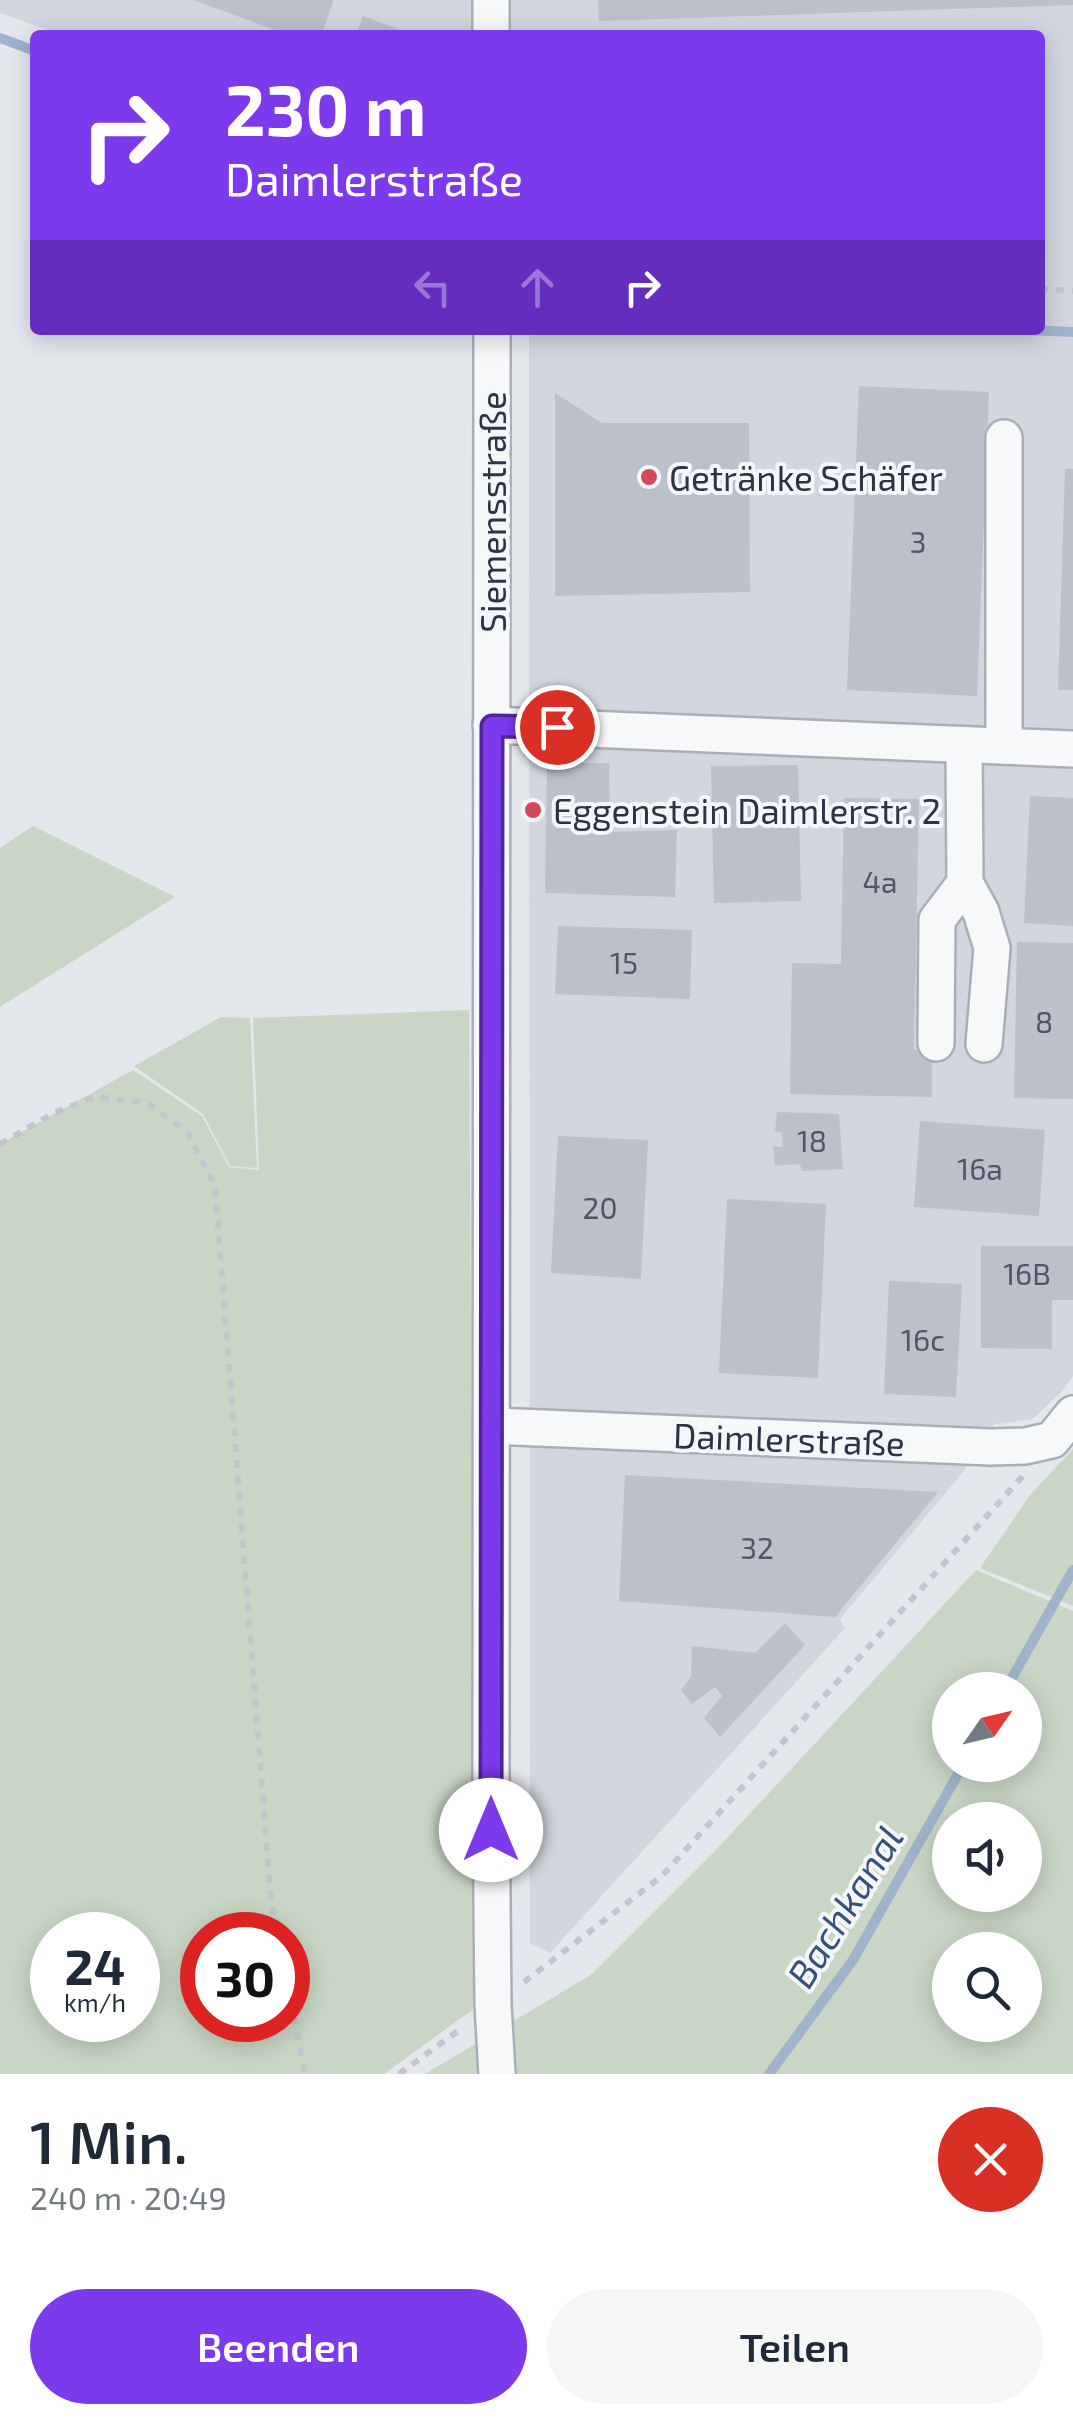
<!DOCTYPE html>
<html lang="de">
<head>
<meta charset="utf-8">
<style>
	body { margin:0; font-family:"Exo 2",sans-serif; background:#f6f6f7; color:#1f2937; height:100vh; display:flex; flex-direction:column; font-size:38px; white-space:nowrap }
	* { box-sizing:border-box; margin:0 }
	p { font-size:32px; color:#747a83 }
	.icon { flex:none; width:55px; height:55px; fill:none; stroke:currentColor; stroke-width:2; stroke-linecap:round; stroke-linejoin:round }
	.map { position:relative; height:2074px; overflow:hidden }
	.side { display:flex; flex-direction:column; background:#fff; flex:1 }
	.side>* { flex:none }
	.top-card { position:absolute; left:30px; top:30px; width:1015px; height:305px; border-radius:10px; box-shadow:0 5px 25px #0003; background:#7c3aed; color:#fff; overflow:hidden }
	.needle { width:65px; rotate:56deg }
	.tools { position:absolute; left:932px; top:1672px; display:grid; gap:20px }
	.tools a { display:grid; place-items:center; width:110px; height:110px; border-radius:50%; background:#fff; box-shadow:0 5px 25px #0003; font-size:50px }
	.speed { position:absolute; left:30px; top:1912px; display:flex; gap:20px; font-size:50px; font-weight:700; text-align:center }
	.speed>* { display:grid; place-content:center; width:130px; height:130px; border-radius:50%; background:#fff; box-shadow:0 5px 25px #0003; line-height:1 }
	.speed small { font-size:25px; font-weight:400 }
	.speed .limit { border:15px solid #d22; background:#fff; color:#111 }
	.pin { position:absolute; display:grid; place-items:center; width:85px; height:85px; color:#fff; margin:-42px; border:5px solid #fff; border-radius:50%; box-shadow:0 2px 10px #0007 }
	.me { position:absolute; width:110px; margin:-55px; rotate:0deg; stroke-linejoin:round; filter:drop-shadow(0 0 8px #0008) }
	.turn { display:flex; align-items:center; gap:35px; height:210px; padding:0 30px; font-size:45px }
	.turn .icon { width:130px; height:130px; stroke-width:2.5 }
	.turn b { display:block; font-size:70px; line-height:85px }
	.lanes { display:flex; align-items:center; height:95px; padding:0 30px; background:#0003; justify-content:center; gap:50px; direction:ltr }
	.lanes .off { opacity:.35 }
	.round { display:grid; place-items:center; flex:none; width:105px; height:105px; border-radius:52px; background:#f6f6f7 }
	.overview { display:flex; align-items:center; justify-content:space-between; height:170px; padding:0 30px }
	h1 { font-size:60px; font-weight:600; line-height:75px }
	.action { display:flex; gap:20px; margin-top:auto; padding:20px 30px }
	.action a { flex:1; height:115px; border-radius:60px; background:#7c3aed; color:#fff; font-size:40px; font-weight:600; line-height:115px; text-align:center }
	.action a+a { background:#f6f6f7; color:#1f2937 }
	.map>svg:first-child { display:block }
</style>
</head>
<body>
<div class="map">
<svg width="1073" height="2074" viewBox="0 0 1073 2074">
	<rect width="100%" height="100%" fill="#e4e7ec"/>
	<path fill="#d2d6de" d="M0,0H1073V1376L1062,1391L1033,1419L994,1424L963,1472L840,1619L845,1628L550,1953L530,1943L529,330H1040V35H61L0,13Z"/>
	<g fill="#c9d6c5" fill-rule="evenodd">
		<path d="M33,826L175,897L0,1007V848Z"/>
		<path d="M469,1010L475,2008L384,2074H0V1144L133,1070L202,1116L229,1167L259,1170L253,1018ZM52,1935H138V2020H52ZM202,1935H288V2020H202Z"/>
		<path d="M221,1017L250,1018L257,1168L230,1166L203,1114L134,1066Z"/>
		<path d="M1073,1449V1606L980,1568L1030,1495Z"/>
		<path d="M976,1570L1073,1611V2074H425L592,1974L717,1849ZM950,1690H1025V1765H950ZM950,1820H1025V1895H950ZM950,1950H1025V2025H950Z"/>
	</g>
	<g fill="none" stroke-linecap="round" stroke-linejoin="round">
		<g stroke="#9fb4cc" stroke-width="10">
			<path d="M0,38L35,51"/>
			<path d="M1028,330L1073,332"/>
			<path d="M1005,1690L1073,1570"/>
			<path d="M769,2074L853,1960L963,1765"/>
		</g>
	</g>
	<g fill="#bbc0ca">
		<path d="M194,0H334L321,35H288Z"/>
		<path d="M598,0H1073V5L599,21Z"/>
		<path d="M363,16L413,35H356Z"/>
		<path d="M859,386L989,392L977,696L847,690Z"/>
		<path d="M555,393L602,423H749L750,592L555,596Z"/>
		<path d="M1065,469H1073V690H1058Z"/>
		<path d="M547,763H609L610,832L677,830L675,897L545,893Z"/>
		<path d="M798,765L801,901L714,903L711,766Z"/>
		<path d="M1030,796L1073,798V926L1024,923Z"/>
		<path d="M844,798L919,799L914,1050L932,1051V1097L790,1094L792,963L841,964Z"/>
		<rect x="527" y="803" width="12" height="14"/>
		<path d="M558,926L692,930L690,999L555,994Z"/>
		<path d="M1017,942L1073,943V1099L1014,1098Z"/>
		<path d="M777,1112L839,1114L843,1169L802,1171L800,1164L775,1166L773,1146L783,1147L782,1133L775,1131Z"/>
		<path d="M920,1121L1045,1130L1039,1216L914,1207Z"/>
		<path d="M558,1136L648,1140L641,1279L551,1273Z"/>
		<path d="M727,1199L826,1204L818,1378L719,1373Z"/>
		<path d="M981,1246H1073V1300H1052V1349L981,1348Z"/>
		<path d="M889,1281L962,1284L956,1397L884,1394Z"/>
		<path d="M625,1475L938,1492L835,1617L619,1601Z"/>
		<path d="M785,1623L805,1645L720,1737L704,1718L722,1696L715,1687L692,1704L681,1690L691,1677L692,1646L755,1653Z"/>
	</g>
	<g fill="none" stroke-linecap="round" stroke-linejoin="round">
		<g stroke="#a9aeb7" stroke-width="40">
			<g id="minor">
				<path d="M491,0V35"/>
				<path d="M492,330L491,1794L493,2005L497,2074"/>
				<path d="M1004,438V746"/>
				<path d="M491,725L1073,749"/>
				<path d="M964,745L965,883L981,912L992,948L984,1044"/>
				<path d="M936,1043L937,920L965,883"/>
				<path d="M493,1426L990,1447L1025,1446L1052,1440L1073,1414"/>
			</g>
		</g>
		<g stroke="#c2c5cb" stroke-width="6" stroke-dasharray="8 8" stroke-linecap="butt">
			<path d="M1040,289L1073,291"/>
			<path d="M0,1144L54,1113L95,1097L148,1103L188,1133L215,1186L271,1900L278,1935"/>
			<path d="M524,1982L662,1876L1023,1476"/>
			<path d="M288,1985L305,2074"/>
			<path d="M399,2074L462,2028"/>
		</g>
		<use href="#minor" stroke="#f7f8fa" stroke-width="35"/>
	</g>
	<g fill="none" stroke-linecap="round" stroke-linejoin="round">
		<g stroke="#51269a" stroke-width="25">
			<path id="route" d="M491,1830L492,726L557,727"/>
		</g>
		<use href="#route" stroke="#7c3aed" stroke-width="18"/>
	</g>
	<g fill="#d1495b" stroke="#f4f6f9" stroke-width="4">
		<circle cx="649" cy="477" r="10"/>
		<circle cx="533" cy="810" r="10"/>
	</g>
	<g text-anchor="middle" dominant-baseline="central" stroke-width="8" stroke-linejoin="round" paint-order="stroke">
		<g font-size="30" fill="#4f5766">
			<text x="918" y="541">3</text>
			<text x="880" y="881">4a</text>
			<text x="624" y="962">15</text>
			<text x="1044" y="1021">8</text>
			<text x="812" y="1140">18</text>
			<text x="980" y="1168">16a</text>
			<text x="600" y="1207">20</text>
			<text x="1027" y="1273">16B</text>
			<text x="923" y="1339">16c</text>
			<text x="757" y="1547">32</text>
		</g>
		<g font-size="35" fill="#2b3445" stroke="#f4f6f9" text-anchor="start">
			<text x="669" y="477">Getränke Schäfer</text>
			<text x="553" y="810">Eggenstein Daimlerstr. 2</text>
		</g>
		<g font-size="35" fill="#2b3445" stroke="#f4f6f9">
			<text transform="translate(492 512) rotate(-90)">Siemensstraße</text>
			<text transform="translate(789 1438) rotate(2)">Daimlerstraße</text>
		</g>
		<g font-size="38" font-style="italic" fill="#34527a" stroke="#f4f6f9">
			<text transform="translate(844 1906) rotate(-58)">Bachkanal</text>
		</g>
	</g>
</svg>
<div class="tools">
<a><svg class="needle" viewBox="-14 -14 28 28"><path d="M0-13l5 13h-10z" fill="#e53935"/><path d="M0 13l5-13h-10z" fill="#747a83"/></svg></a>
<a><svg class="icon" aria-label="sound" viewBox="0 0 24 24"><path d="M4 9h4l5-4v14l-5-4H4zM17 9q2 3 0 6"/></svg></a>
<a><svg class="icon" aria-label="search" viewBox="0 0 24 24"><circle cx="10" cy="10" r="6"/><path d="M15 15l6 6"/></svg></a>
</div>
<div class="speed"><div>24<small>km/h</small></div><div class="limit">30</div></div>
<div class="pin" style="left:557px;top:727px;background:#d93025"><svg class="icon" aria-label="arrive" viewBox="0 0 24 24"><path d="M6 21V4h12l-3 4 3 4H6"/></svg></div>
<svg class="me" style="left:491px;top:1830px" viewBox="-20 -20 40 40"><circle r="19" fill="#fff"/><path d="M0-13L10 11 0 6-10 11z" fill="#7c3aed"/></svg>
<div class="top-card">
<div class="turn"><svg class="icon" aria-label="right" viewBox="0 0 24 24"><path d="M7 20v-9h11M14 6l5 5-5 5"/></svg><div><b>230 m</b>Daimlerstraße</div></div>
<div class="lanes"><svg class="icon off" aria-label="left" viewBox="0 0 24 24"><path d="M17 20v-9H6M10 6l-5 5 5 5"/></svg><svg class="icon off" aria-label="ahead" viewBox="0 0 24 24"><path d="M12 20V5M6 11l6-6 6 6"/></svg><svg class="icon" aria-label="right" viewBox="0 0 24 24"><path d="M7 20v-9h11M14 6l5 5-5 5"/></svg></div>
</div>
</div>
<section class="side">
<div class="overview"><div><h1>1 Min.</h1><p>240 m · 20:49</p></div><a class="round" style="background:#d93025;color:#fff"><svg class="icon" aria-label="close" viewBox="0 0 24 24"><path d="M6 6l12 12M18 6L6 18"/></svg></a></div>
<div class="action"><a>Beenden</a><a>Teilen</a></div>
</section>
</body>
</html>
